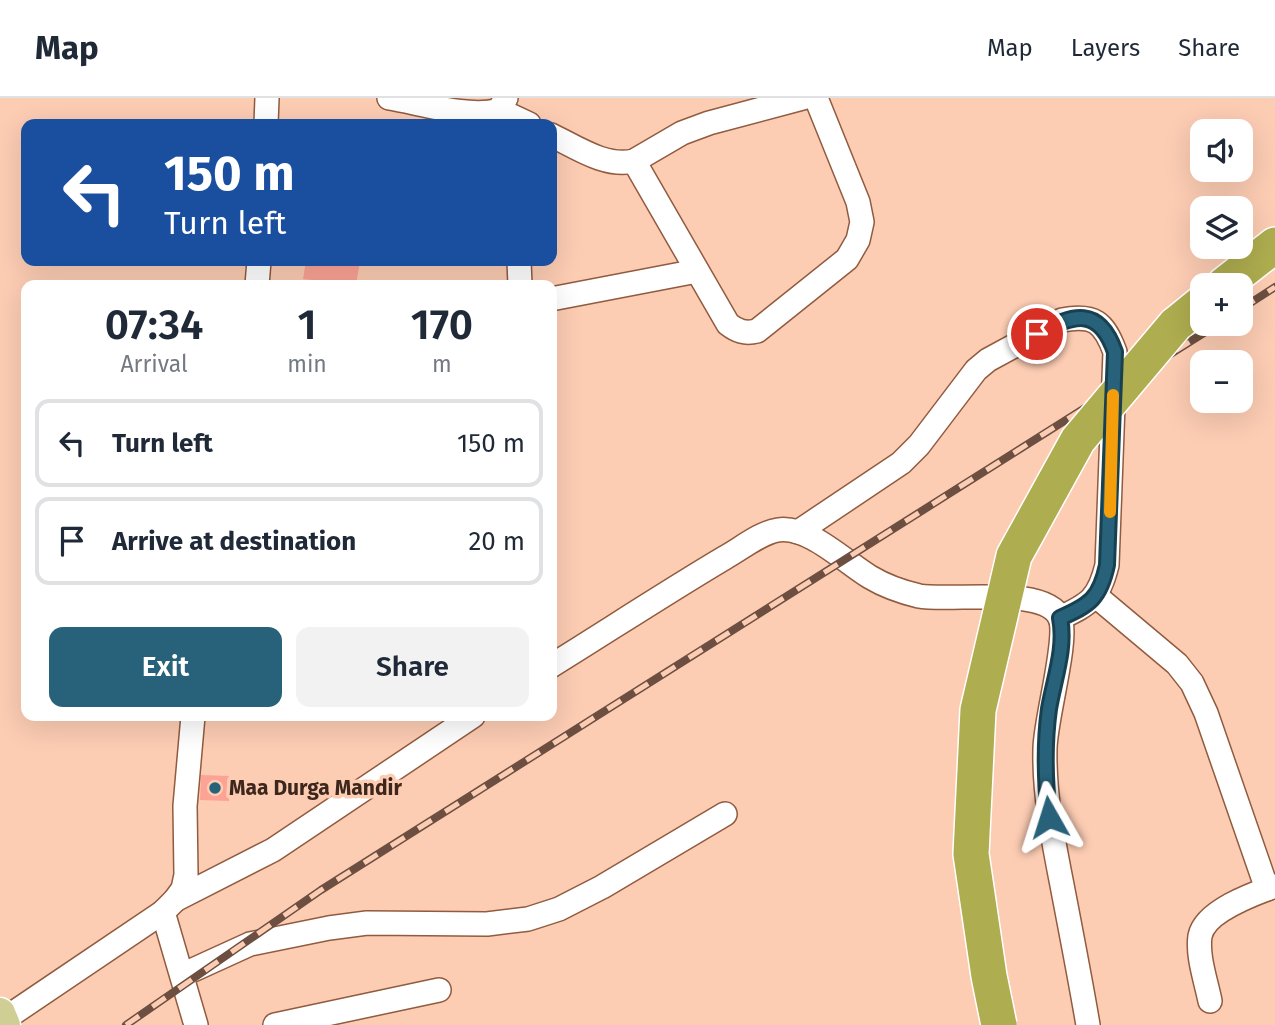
<!DOCTYPE html>
<html lang="en">
<head>
<meta charset="utf-8">
<style>
	body { margin:0; font-family:"Fira Sans",sans-serif; background:#f2f2f3; color:#1f2937; height:100vh; display:flex; flex-direction:column; font-size:26px; white-space:nowrap }
	* { box-sizing:border-box; margin:0 }
	p { font-size:23px; color:#747a83 }
	.icon { flex:none; width:38px; height:38px; fill:none; stroke:currentColor; stroke-width:2; stroke-linecap:round; stroke-linejoin:round }
	.map { position:relative; flex:1; overflow:hidden }
	.side { position:absolute; left:21px; top:182px; width:536px; height:441px; display:flex; flex-direction:column; background:#fff; border-radius:14px; box-shadow:0 7px 28px #0002 }
	.side>* { flex:none }
	.top-card { position:absolute; left:21px; top:21px; width:536px; height:147px; border-radius:14px; box-shadow:0 7px 28px #0002; background:#1a4fa0; color:#fff; overflow:hidden }
	.buttons { position:absolute; left:1190px; top:21px; display:grid; gap:14px }
	.buttons a { display:grid; place-items:center; width:63px; height:63px; border-radius:14px; background:#fff; box-shadow:0 7px 28px #0002; font-size:35px }
	.pin { position:absolute; display:grid; place-items:center; width:60px; height:60px; color:#fff; margin:-30px; border:4px solid #fff; border-radius:50%; box-shadow:0 2px 7px #0007 }
	.me { position:absolute; width:77px; margin:-38px; rotate:354deg; stroke-linejoin:round; filter:drop-shadow(0 0 5px #0008) }
	.turn { display:flex; align-items:center; gap:24px; height:147px; padding:0 28px; font-size:32px }
	.turn .icon { width:91px; height:91px; stroke-width:2.5 }
	.turn b { display:block; font-size:49px; line-height:60px }
	.eta { display:flex; justify-content:space-evenly; align-items:center; height:119px; text-align:center }
	.eta b { font-size:42px; font-weight:600; line-height:49px }
	.cta { display:flex; gap:14px; margin-top:auto; padding:14px 28px }
	.cta a { flex:1; height:80px; border-radius:14px; background:#27627a; color:#fff; font-size:28px; font-weight:600; line-height:80px; text-align:center }
	.cta a+a { background:#f2f2f3; color:#1f2937 }
	ul { padding:0; list-style:none }
	li { display:flex; align-items:center; gap:21px; height:88px; margin:0 14px 10px; padding:0 14px; border:4px solid #e0e1e3; border-radius:14px }
	li div { flex:1 }
	li b { display:block; font-size:26px }
	li em { font-style:normal }
	header { display:flex; align-items:center; gap:42px; box-sizing:border-box; height:98px; padding:0 35px; background:#fff; border-bottom:2px solid #e0e1e3 }
	header strong { font-size:33px }
	nav { display:flex; gap:38px; margin-inline-start:auto; font-size:24px }
	.map>svg:first-child { display:block }
</style>
</head>
<body>
<header>
<strong>Map</strong>
<nav><a>Map</a><a>Layers</a><a>Share</a></nav>
</header>
<div class="map">
<svg width="1275" height="927" viewBox="0 0 1275 927">
	<rect width="100%" height="100%" fill="#fcccb3"/>
	<g fill="#fca396">
		<path d="M306,163H360L356,187L303,181Z"/>
		<path d="M201,677L229,678V703L200,702Z"/>
	</g>
	<g fill="none" stroke-linecap="round" stroke-linejoin="round">
		<g stroke="#905b3f" stroke-width="26">
			<g id="minor">
				<path d="M389,0C420,5 470,21 499,12L506,0"/>
				<path d="M499,12L529,26"/>
				<path d="M266,26L267,0"/>
				<path d="M551,37C576,49 606,70 634,63L682,35L709,25L803,0"/>
				<path d="M634,63L728,226C737,233 745,236 757,233L847,161L858,142L862,124L858,104L816,0"/>
				<path d="M519,163L520,187"/>
				<path d="M257,187L259,163"/>
				<path d="M551,201L697,173"/>
				<path d="M798,434L901,365L919,347L976,272L988,262L1062,222C1094,216 1104,224 1115,254L1107,467C1099,500 1090,506 1060,520"/>
				<path d="M1096,498L1177,566L1192,585L1206,615L1267,791"/>
				<path d="M551,568C609,532 667,494 726,459C742,450 760,435 778,432C808,427 845,464 870,479C885,488 902,494 919,498C950,504 1046,487 1060,520C1069,540 1045,622 1045,651C1044,697 1053,741 1062,787C1071,834 1080,880 1088,927"/>
				<path d="M175,802L273,752L473,618"/>
				<path d="M163,814L196,927"/>
				<path d="M182,877L250,846L329,830L367,825L487,826L528,821L559,811L602,789L725,716"/>
				<path d="M1210,903C1206,883 1197,858 1200,838C1205,813 1253,796 1275,788"/>
				<path d="M3,922L163,814L175,802L183,791L186,777L185,708L193,618"/>
				<path d="M275,927L439,892"/>
			</g>
		</g>
		<g stroke="#fff" stroke-width="33">
			<path id="major" d="M0,915L5,927"/>
		</g>
		<g stroke="#fff" stroke-width="38">
			<g id="highway">
				<path d="M1224,187L1275,147"/>
				<path d="M1175,227L1202,205"/>
			</g>
		</g>
		<use href="#minor" stroke="#fff" stroke-width="23"/>
		<use href="#major" stroke="#cece95" stroke-width="30"/>
		<use href="#highway" stroke="#aead4f" stroke-width="35"/>
		<g stroke="#6c4f40" stroke-width="8">
			<g id="rail">
				<path d="M1241,211L1275,189"/>
				<path d="M126,927L321,792L1218,226"/>
			</g>
		</g>
		<use href="#rail" stroke="#fcccb3" stroke-width="5" stroke-dasharray="16" stroke-linecap="butt"/>
		<g stroke="#fff" stroke-width="38" stroke-linecap="butt">
			<path id="highway-bridge" d="M999,927L989,878L971,756L978,612L1014,458L1078,342L1175,227"/>
		</g>
		<use href="#highway-bridge" stroke="#aead4f" stroke-width="35"/>
	</g>
	<g fill="none" stroke-linecap="round" stroke-linejoin="round">
		<g stroke="#19404f" stroke-width="18">
			<path id="route" d="M1037,236C1073,216 1099,208 1115,254L1107,467C1100,500 1090,507 1060,520C1066,550 1054,581 1049,611C1044,647 1045,682 1049,719"/>
		</g>
		<use href="#route" stroke="#27627a" stroke-width="12"/>
		<path stroke="#f59e0b" stroke-width="12" d="M1110,414L1113,297"/>
	</g>
	<circle fill="#27627a" stroke="#fcccb3" stroke-width="2.5" cx="215" cy="690" r="7"/>
	<g text-anchor="middle" dominant-baseline="central" stroke-width="7" stroke-linejoin="round" paint-order="stroke">
		<g font-size="21" font-weight="bold" fill="#3d261b" stroke="#fcccb3" text-anchor="start">
			<text x="229" y="690">Maa Durga Mandir</text>
		</g>
	</g>
</svg>
<div class="buttons">
<a><svg class="icon" aria-label="sound" viewBox="0 0 24 24"><path d="M4 9h4l5-4v14l-5-4H4zM17 9q2 3 0 6"/></svg></a>
<a><svg class="icon" aria-label="layers" viewBox="0 0 24 24"><path d="M12 4l9 5-9 5-9-5zM3 14l9 5 9-5"/></svg></a>
<a>+</a>
<a>−</a>
</div>
<div class="pin" style="left:1037px;top:236px;background:#d93025"><svg class="icon" aria-label="arrive" viewBox="0 0 24 24"><path d="M6 21V4h12l-3 4 3 4H6"/></svg></div>
<svg class="me" style="left:1049px;top:719px" viewBox="-20 -20 40 40"><path d="M0-17L14 15 0 8-14 15z" fill="#27627a" stroke="#fff" stroke-width="4"/></svg>
<div class="top-card">
<div class="turn"><svg class="icon" aria-label="left" viewBox="0 0 24 24"><path d="M17 20v-9H6M10 6l-5 5 5 5"/></svg><div><b>150 m</b>Turn left</div></div>
</div>
<section class="side">
<div class="eta">
<div><b>07:34</b><p>Arrival</p></div>
<div><b>1</b><p>min</p></div>
<div><b>170</b><p>m</p></div>
</div>
<ul>
<li><svg class="icon" aria-label="left" viewBox="0 0 24 24"><path d="M17 20v-9H6M10 6l-5 5 5 5"/></svg><div><b>Turn left</b></div><em>150 m</em></li>
<li><svg class="icon" aria-label="arrive" viewBox="0 0 24 24"><path d="M6 21V4h12l-3 4 3 4H6"/></svg><div><b>Arrive at destination</b></div><em>20 m</em></li>
</ul>
<div class="cta"><a>Exit</a><a>Share</a></div>
</section>
</div>
</body>
</html>
